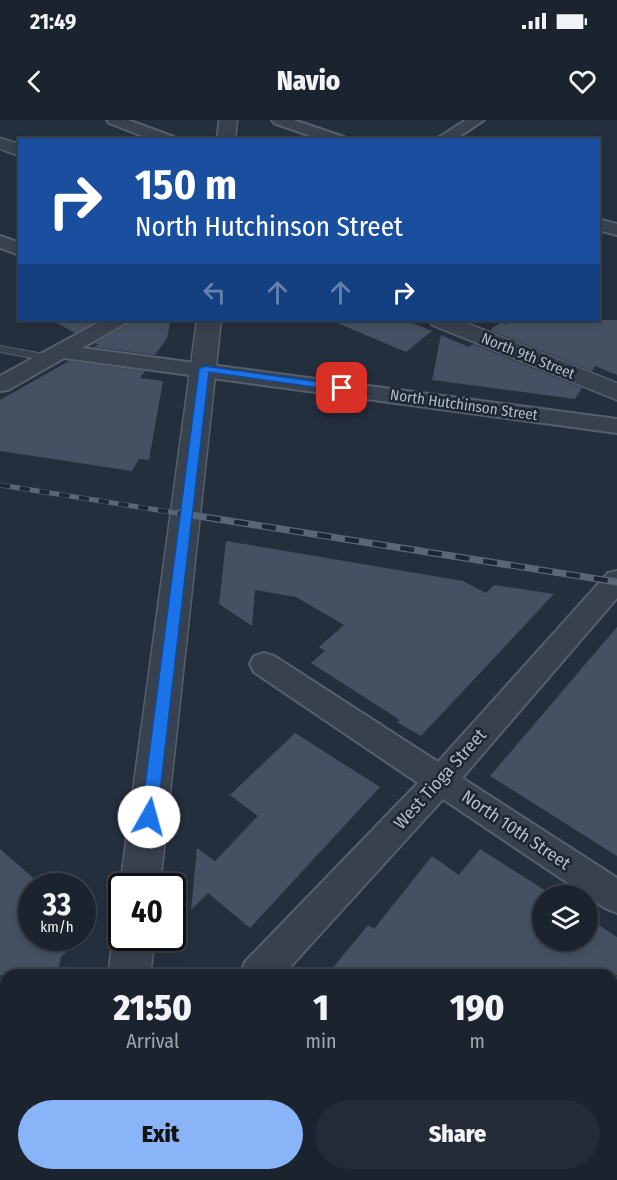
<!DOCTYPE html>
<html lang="en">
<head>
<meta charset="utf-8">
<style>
	body { margin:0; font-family:"Fira Sans Condensed",sans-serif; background:#242b36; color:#f1f3f6; height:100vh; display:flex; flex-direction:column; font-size:22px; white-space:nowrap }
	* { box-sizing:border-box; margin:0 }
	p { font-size:20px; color:#a0a4aa }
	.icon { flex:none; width:33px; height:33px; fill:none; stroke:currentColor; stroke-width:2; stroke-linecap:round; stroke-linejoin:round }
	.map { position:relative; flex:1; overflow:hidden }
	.panel { position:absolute; left:0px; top:849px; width:618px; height:212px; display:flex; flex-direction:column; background:#1b232e; border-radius:18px 18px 0 0; box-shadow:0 3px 9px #0003,0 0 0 2px #39404a }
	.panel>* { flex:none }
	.banner { position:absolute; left:18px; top:18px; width:582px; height:183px; border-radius:0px; box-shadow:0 3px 9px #0003,0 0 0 2px #39404a; background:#1a4fa0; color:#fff; overflow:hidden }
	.buttons { position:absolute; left:532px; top:765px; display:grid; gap:12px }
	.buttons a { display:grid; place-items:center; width:66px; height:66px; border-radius:50%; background:#1b232e; box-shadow:0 3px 9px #0003,0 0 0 2px #39404a; font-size:30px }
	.speed { position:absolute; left:18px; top:753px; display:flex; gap:12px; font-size:30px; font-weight:700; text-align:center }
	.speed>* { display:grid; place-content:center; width:78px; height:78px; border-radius:50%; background:#1b232e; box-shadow:0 3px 9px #0003,0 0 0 2px #39404a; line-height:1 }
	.speed small { font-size:15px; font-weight:400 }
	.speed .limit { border:3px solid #111; border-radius:9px; background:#fff; color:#111 }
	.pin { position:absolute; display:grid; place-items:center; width:51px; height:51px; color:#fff; margin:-26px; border-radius:12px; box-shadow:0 3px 9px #0006 }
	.me { position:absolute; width:66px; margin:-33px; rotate:7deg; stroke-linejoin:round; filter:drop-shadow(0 0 4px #0008) }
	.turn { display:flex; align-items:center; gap:21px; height:126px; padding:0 18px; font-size:27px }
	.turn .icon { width:78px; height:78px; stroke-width:2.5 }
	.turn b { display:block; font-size:42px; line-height:51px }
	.lanes { display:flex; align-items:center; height:57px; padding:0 18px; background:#0003; justify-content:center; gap:30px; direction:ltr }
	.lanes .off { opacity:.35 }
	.eta { display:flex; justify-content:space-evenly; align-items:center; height:102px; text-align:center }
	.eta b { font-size:36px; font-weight:800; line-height:42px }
	.action { display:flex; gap:12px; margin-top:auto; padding:12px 18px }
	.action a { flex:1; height:69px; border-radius:36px; background:#8ab4f8; color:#111; font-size:24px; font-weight:800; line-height:69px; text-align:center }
	.action a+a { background:#242b36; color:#f1f3f6 }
	.status { display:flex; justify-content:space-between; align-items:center; height:42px; padding:0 30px; background:#1b232e; direction:ltr }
	.status svg { height:16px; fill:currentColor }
	header { display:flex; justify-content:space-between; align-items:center; height:78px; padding:0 18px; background:#1b232e; font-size:27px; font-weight:800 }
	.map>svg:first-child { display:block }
</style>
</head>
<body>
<div class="status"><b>21:49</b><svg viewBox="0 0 49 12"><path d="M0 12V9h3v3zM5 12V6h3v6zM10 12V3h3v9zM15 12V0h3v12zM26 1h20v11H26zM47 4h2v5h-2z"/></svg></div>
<header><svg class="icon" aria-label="back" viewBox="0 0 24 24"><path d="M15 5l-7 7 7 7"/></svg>Navio<svg class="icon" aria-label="heart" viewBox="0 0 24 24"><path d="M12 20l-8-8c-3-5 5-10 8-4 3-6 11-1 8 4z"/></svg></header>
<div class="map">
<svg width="617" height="1060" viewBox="0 0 617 1060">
	<rect width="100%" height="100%" fill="#242f3e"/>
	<g fill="#455162">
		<path d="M51,200H99L75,213Z"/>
		<path d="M129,200L170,203L167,218L155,235L93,227L98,225L95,223L125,206Z"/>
		<path d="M330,200H405L432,211L406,232Z"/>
		<path d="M511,200H617V255L595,246L592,251L490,210L501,202L506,204Z"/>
		<path d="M441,215L469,227L473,224L582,268L575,279L432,260Z"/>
		<path d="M69,241L145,251L140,258L163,261L149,340L139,339L132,351L0,331V280Z"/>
		<path d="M226,421L463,461L486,473L494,465L554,474L421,616L397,602L400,600L311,543L325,531L319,527L344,505L296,477L255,470L252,506L219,484Z"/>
		<path d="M617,507V736L490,656Z"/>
		<path d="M295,613L380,667L250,808L208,773L191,790L197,728L215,741L258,696L230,675Z"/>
		<path d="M0,729L38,762L32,766V818H81L61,837L57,855H0Z"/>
		<path d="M480,729L554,776H543V820H588V798L617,817V855H327L368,805L374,809L432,736L459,755Z"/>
	</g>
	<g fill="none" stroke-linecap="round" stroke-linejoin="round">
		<g stroke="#565f6c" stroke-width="2">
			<path id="service" d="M0,226L49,235L54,238L49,241L0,232Z"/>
		</g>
		<g stroke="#565f6c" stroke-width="4">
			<g id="minor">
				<path d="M107,0H128L174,17L176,20H153L109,3Z"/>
				<path d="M272,0H294L344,17L346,20H322L274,3Z"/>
				<path d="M466,0H484L454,20H435Z"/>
				<path d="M598,99L617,104V115L598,110Z"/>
				<path d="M0,116L20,123V135L0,128Z"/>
				<path d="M103,200H127L124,204L82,228L617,299V313L64,238L8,270L0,271V256Z"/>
				<path d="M617,451V478L462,658L617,758V793L605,788L443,679L283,855H240L245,842L418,663L254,552L250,544L254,536L264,533L274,536L438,642L608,453Z"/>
				<path d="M0,884L6,886V928L0,926Z"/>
				<path d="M617,1022V1060H594L592,1054H612V1024Z"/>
				<path d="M52,1054H97L95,1060H50Z"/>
			</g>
		</g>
		<g stroke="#565f6c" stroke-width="3">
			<g id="tertiary">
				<path d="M219,0H237L235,20H217Z"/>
				<path d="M0,18L20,24V36L0,29Z"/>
				<path d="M197,200H221L160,766H122V769L120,766Z"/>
				<path d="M428,200H459L617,263V280L432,205Z"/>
				<path d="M122,803V818H155L150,855H108L113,818Z"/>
				<path d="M79,1054H127L126,1060H78Z"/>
			</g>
		</g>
		<use href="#service" fill="#38414e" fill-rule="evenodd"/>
		<use href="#minor" fill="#38414e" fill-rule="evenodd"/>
		<use href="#tertiary" fill="#38414e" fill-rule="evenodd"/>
		<g stroke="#5a6575" stroke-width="5">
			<path id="rail-far1" d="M0,365L189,395"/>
		</g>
		<g stroke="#5a6575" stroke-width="7">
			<path id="rail" d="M179,393L617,462"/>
		</g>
		<use href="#rail-far1" stroke="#1d2633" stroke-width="4" stroke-dasharray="10" stroke-linecap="butt"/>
		<use href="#rail" stroke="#1d2633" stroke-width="4.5" stroke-dasharray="14" stroke-linecap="butt"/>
	</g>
	<path fill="#1a73e8" stroke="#114b97" stroke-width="1.5" d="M204,246L342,265L347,268L342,271L209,252L157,697L154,702L149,704L143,702L141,697L199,249Z"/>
	<g text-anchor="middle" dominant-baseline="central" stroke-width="5" stroke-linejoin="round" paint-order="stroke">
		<g font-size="15" fill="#b4bcc9" stroke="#1d2633">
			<text transform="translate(528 236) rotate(22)">North 9th Street</text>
			<text transform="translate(464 285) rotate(8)">North Hutchinson Street</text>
		</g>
		<g font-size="18" fill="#b4bcc9" stroke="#1d2633">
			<text transform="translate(440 659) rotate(-48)">West Tioga Street</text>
			<text transform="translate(516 710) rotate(34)">North 10th Street</text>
		</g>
	</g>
</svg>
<div class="buttons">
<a><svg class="icon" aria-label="layers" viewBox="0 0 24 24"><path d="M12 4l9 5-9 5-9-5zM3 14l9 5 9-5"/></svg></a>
</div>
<div class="speed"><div>33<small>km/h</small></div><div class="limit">40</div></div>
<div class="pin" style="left:342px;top:268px;background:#d93025"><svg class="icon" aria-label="arrive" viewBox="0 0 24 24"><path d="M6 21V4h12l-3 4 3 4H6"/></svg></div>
<svg class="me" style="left:149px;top:697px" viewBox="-20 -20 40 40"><circle r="19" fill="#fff"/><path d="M0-13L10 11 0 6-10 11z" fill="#1a73e8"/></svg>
<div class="banner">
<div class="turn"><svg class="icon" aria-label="right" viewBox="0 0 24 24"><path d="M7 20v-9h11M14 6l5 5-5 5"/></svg><div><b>150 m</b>North Hutchinson Street</div></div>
<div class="lanes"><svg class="icon off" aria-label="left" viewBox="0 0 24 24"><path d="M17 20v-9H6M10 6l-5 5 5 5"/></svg><svg class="icon off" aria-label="ahead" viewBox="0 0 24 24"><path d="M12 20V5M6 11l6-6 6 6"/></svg><svg class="icon off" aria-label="ahead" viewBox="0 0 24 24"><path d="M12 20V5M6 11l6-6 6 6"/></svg><svg class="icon" aria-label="right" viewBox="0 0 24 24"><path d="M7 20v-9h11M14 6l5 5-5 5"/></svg></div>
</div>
<section class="panel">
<div class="eta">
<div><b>21:50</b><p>Arrival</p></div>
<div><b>1</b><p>min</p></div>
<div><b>190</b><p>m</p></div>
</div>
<div class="action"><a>Exit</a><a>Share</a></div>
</section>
</div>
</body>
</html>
